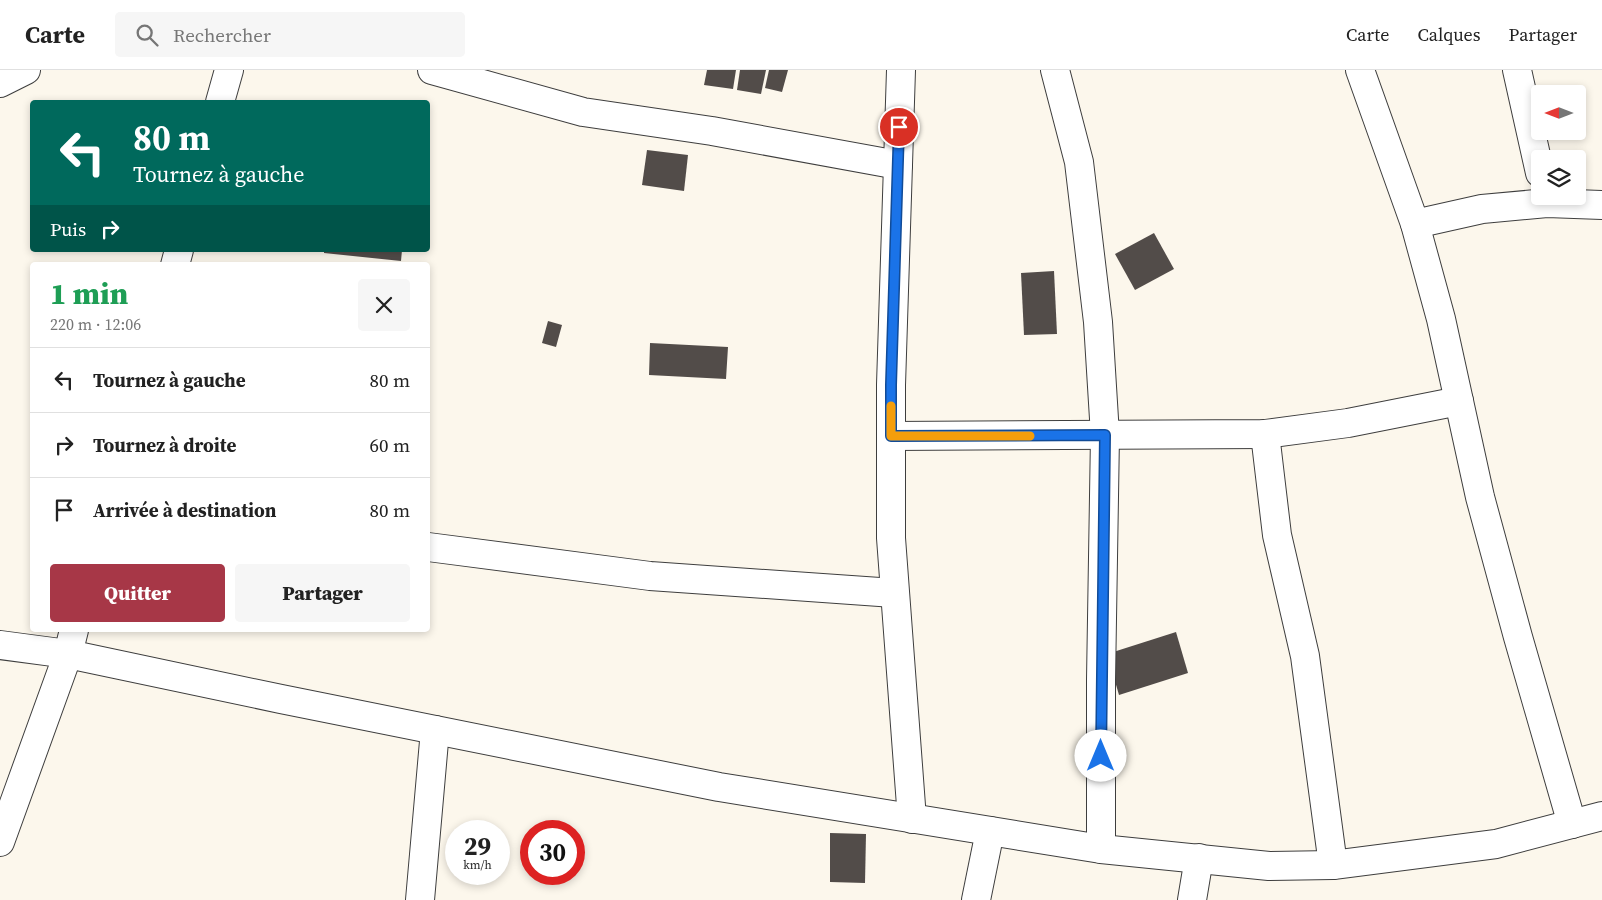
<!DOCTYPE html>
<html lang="fr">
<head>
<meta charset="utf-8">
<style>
	body { margin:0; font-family:"Source Serif 4",serif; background:#f6f6f6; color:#222; height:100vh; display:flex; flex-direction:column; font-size:19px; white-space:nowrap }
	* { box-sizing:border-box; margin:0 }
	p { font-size:16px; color:#767676 }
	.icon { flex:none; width:28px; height:28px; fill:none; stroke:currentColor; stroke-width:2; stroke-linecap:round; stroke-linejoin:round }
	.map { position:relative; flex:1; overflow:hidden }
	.sheet { position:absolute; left:30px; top:192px; width:400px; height:370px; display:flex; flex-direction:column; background:#fff; border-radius:5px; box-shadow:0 2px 8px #0003 }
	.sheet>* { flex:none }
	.top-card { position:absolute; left:30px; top:30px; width:400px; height:152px; border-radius:5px; box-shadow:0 2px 8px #0003; background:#00695c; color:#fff; overflow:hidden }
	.needle { width:32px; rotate:270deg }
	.buttons { position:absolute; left:1531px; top:15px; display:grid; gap:10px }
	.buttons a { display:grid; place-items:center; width:55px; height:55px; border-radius:5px; background:#fff; box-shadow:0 2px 8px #0003; font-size:25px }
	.speed { position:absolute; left:445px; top:750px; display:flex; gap:10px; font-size:25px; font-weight:700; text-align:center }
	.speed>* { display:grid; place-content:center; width:65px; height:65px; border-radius:50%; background:#fff; box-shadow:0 2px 8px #0003; line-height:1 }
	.speed small { font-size:12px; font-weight:400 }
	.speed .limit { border:8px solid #d22; background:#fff; color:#111 }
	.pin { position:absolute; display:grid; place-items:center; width:42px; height:42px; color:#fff; margin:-21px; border:2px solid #fff; border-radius:50%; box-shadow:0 1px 5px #0007 }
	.me { position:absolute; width:55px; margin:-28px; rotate:0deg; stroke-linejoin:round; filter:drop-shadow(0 0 4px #0008) }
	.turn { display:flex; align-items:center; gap:18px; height:105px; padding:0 20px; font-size:22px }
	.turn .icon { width:65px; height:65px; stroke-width:2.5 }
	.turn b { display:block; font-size:35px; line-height:42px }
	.then { display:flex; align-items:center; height:48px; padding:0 20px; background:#0003; gap:10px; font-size:19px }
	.round { display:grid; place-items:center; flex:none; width:52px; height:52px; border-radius:5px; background:#f6f6f6 }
	.head { display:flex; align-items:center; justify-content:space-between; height:85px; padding:0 20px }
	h1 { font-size:30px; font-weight:800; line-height:38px; color:#1e9e55 }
	.cta { display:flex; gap:10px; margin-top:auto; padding:10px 20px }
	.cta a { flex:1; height:58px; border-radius:5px; background:#a73747; color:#fff; font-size:20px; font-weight:800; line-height:58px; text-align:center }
	.cta a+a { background:#f6f6f6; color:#222 }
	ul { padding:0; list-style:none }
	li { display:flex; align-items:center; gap:15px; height:65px; padding:0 20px; border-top:1px solid #e0e0e0 }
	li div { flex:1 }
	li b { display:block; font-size:19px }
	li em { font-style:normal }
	header { display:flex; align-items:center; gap:30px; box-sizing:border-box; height:70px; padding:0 25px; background:#fff; border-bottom:1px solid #e0e0e0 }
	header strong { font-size:24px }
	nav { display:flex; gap:28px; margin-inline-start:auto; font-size:18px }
	.search { width:350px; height:45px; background:#f6f6f6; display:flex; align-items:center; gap:12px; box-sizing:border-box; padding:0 18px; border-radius:5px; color:#767676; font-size:19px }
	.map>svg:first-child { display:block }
</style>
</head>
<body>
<header>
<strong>Carte</strong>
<div class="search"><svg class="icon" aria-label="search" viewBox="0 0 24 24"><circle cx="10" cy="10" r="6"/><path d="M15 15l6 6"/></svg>Rechercher</div>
<nav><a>Carte</a><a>Calques</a><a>Partager</a></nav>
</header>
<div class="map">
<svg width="1602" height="830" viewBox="0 0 1602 830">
	<rect width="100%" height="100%" fill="#fcf7ec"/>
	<g fill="#524c49">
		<path d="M707,0H736L733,19L704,15Z"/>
		<path d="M740,0H766L761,24L737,20Z"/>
		<path d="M769,0H788L782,22L765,18Z"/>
		<path d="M647,80L688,85L684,121L642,115Z"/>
		<path d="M1154,163L1174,199L1135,220L1115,184Z"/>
		<path d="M324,180H402L401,191L324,183Z"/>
		<path d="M1054,201L1057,264L1024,265L1021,203Z"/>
		<path d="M548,251L562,255L556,277L542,273Z"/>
		<path d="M650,273L728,277L726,309L649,305Z"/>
		<path d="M1176,562L1188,603L1119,625L1107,584Z"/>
		<path d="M830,763L866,764L865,813L830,812Z"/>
	</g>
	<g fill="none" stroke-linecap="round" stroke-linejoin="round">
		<g stroke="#3e3e3e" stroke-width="30">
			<g id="minor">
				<path d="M432,0L583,42L712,61L898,95"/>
				<path d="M901,0L891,315V468L912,749"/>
				<path d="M1055,0L1079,92L1098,252L1105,365L1101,610V779"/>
				<path d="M1360,0L1415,154L1441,249L1480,427L1518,567L1572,754"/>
				<path d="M1517,0L1540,103"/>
				<path d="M0,13L26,0"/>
				<path d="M220,32L229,0"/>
				<path d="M1415,154L1482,139L1547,133L1602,135"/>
				<path d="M175,195L179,180"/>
				<path d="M1265,364L1277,465L1305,586L1333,795"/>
				<path d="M891,366L1265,364L1348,353L1459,331"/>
				<path d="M428,477L650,506L894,523"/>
				<path d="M0,575L68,584L281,629L719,717L1101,779L1269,796L1333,795L1496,774L1602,746"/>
				<path d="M0,772L68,584L74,560"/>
				<path d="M420,830L435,660"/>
				<path d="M976,830L990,761"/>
				<path d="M1192,830L1199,788"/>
			</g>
		</g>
		<use href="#minor" stroke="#fff" stroke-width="28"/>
	</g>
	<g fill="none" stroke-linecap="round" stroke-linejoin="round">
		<g stroke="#114b97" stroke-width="12">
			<path id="route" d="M899,57L891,315V366L1105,365L1101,686"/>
		</g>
		<use href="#route" stroke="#1a73e8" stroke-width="9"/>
		<path stroke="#f59e0b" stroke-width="9" d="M891,336V366H1030"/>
	</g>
</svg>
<div class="buttons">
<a><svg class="needle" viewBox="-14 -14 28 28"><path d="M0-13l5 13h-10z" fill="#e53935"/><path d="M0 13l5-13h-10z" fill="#767676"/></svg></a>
<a><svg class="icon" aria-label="layers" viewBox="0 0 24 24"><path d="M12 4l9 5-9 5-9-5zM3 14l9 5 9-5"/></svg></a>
</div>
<div class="speed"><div>29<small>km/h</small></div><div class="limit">30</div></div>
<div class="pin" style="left:899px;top:57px;background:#d93025"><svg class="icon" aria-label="arrive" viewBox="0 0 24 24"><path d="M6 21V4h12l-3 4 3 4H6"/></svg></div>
<svg class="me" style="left:1101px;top:686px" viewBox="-20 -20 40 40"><circle r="19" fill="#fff"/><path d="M0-13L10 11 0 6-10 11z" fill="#1a73e8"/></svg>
<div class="top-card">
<div class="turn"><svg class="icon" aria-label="left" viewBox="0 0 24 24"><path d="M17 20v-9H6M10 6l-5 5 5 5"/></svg><div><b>80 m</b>Tournez à gauche</div></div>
<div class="then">Puis<svg class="icon" aria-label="right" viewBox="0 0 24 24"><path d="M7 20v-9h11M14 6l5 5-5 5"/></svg></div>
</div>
<section class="sheet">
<div class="head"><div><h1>1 min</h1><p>220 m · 12:06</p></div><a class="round"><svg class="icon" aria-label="close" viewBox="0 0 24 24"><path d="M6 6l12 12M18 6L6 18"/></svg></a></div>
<ul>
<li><svg class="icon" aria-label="left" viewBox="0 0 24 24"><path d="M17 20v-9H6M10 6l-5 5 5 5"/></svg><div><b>Tournez à gauche</b></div><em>80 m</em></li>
<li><svg class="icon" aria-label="right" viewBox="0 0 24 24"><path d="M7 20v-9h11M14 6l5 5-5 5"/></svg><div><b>Tournez à droite</b></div><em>60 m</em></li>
<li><svg class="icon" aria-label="arrive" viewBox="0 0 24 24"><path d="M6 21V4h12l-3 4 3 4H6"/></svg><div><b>Arrivée à destination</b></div><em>80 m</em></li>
</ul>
<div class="cta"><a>Quitter</a><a>Partager</a></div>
</section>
</div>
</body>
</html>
